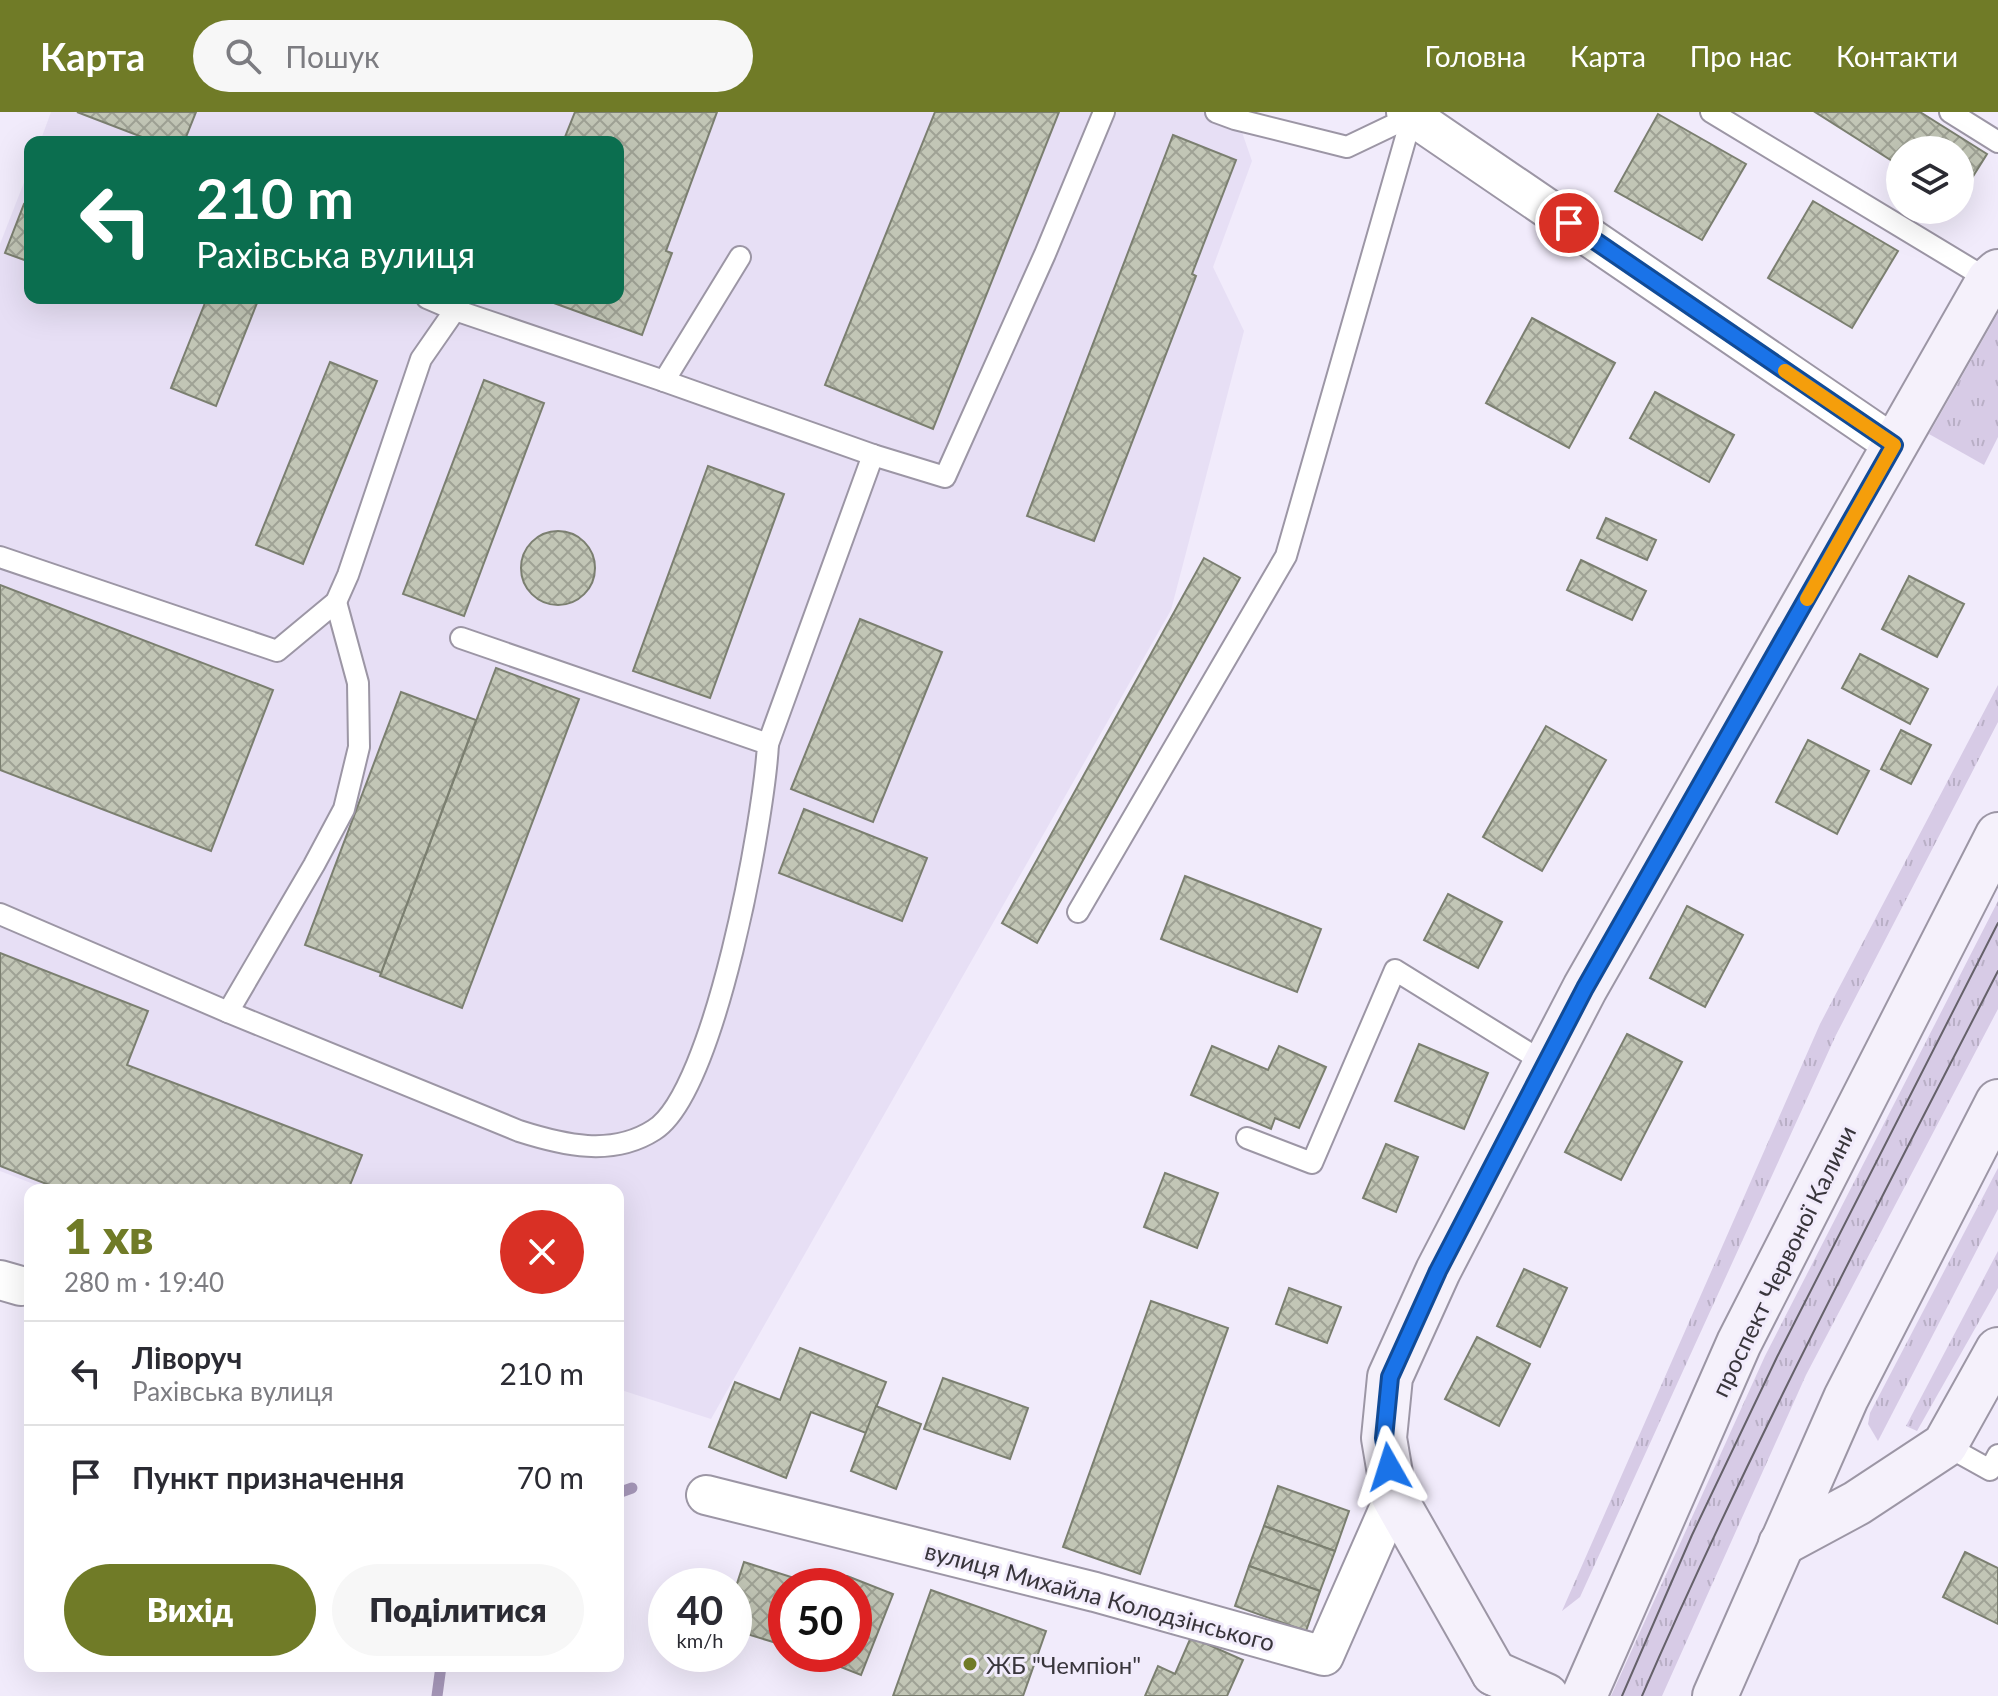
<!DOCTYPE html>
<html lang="uk">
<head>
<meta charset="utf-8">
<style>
	body { margin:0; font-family:Lato,sans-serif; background:#f7f7f7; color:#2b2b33; height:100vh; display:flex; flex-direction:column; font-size:30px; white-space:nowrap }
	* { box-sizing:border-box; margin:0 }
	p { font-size:26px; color:#7c7c81 }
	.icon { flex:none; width:44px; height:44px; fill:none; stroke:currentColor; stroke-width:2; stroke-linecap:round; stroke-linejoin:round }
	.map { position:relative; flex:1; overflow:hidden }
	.drawer { position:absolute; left:24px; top:1072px; width:600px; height:488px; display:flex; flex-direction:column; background:#fff; border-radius:16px; box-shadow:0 8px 32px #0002 }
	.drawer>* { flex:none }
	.banner { position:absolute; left:24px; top:24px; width:600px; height:168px; border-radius:16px; box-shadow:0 8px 32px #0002; background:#0b6e4f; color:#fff; overflow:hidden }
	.controls { position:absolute; left:1886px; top:24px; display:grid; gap:16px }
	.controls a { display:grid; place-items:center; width:88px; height:88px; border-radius:50%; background:#fff; box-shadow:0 8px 32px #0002; font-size:40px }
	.speed { position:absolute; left:648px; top:1456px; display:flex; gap:16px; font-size:40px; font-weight:700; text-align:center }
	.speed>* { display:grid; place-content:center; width:104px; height:104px; border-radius:50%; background:#fff; box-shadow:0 8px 32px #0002; line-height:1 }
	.speed small { font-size:20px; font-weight:400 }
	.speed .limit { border:12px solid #d22; background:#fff; color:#111 }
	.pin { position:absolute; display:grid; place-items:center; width:68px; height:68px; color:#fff; margin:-34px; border:4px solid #fff; border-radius:50%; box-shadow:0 2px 8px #0007 }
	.me { position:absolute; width:88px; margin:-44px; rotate:354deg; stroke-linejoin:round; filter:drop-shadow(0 0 6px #0008) }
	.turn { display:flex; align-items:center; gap:28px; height:168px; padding:0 40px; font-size:36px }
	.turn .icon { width:104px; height:104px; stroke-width:2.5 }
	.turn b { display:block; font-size:56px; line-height:68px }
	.round { display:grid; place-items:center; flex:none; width:84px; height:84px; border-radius:42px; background:#f7f7f7 }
	.overview { display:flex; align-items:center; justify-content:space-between; height:136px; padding:0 40px }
	h1 { font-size:48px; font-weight:800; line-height:60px; color:#707b27 }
	.action { display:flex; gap:16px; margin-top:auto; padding:16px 40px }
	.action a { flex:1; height:92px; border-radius:48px; background:#707b27; color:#fff; font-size:32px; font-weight:800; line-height:92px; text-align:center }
	.action a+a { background:#f7f7f7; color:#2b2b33 }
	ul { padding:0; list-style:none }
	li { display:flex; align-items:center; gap:24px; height:104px; padding:0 40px; border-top:2px solid #e1e1e2 }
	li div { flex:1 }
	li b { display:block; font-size:30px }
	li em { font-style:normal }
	header { display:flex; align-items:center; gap:48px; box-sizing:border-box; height:112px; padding:0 40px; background:#707b27; color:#fff }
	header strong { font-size:38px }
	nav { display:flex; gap:44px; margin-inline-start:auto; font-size:28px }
	.search { width:560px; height:72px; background:#f7f7f7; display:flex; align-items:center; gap:20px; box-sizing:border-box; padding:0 28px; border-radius:44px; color:#7c7c81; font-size:30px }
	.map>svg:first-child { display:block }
</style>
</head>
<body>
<header>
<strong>Карта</strong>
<div class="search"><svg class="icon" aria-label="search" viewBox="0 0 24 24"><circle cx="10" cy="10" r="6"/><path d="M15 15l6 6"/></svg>Пошук</div>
<nav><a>Головна</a><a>Карта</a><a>Про нас</a><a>Контакти</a></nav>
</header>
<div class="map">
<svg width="1998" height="1584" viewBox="0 0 1998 1584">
	<defs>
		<pattern id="grass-tufts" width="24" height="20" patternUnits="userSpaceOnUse" patternTransform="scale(2)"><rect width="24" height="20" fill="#d7cbe6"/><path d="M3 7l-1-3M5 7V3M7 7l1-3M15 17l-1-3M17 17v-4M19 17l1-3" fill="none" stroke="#b9afc6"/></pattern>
		<pattern id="building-cross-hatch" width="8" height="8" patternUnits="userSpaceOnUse" patternTransform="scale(2)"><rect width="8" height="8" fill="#c2c6b6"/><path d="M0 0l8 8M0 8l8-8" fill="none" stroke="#9fa295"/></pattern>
	</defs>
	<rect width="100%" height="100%" fill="#f1ebfb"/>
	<path fill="#e7dff5" d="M51,0H1235L1252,49L1213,155L1244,219L1171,498L711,1307L618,1277V1078H49L0,1059V132L30,55V186H618V30H40Z"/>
	<g fill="url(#grass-tufts)">
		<path d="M1998,201V325L1984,353L1929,322Z"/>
		<path d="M1998,573V610L1836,923L1580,1485L1562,1499L1820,912Z"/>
		<path d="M1998,789V897L1806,1263L1662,1584H1611L1765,1244Z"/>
		<path d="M1998,1056V1097L1878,1329L1868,1312L1870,1301Z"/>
		<path d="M1998,1139V1176L1917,1319L1906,1314Z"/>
	</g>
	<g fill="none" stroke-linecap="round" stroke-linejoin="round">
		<g stroke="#a697b9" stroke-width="11">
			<path d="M618,1381L632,1376"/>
			<path d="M437,1584L441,1554"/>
		</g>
	</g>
	<g fill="url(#building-cross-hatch)" stroke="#7b7f70" stroke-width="2">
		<path d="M77,0H196L184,30H155Z"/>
		<path d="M575,0H717L666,139L672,141L642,223L540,186H618V30H563Z"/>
		<path d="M935,0H1059L933,317L825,273Z"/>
		<path d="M1815,0H1920L1987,42L1960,85V38H1900V54Z"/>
		<path d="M1658,2L1746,52L1702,128L1615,79Z"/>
		<path d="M1173,23L1236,48L1192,162L1196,164L1094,429L1027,404Z"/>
		<path d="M1813,89L1898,139L1852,216L1768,166Z"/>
		<path d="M24,92L30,94V150L5,141Z"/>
		<path d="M207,186H259L216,294L171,276Z"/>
		<path d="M1532,206L1615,251L1569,336L1486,291Z"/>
		<path d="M330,250L377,269L303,452L256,433Z"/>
		<path d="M484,268L544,291L464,504L403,482Z"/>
		<path d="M1655,280L1734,323L1709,370L1630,326Z"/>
		<path d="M708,354L784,382L710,586L633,559Z"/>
		<path d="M1606,406L1656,428L1647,448L1597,426Z"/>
		<circle cx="558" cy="456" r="37"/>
		<path d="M1204,446L1240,466L1037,831L1002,811Z"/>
		<path d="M1581,448L1646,479L1632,508L1567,478Z"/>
		<path d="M1909,464L1964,492L1937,545L1882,517Z"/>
		<path d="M0,473L273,578L211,739L0,658Z"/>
		<path d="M860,507L942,540L873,710L791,677Z"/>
		<path d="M1860,542L1928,577L1910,612L1842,576Z"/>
		<path d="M496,556L579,587L462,896L380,864Z"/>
		<path d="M401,580L476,608L381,861L305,833Z"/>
		<path d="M1546,614L1606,648L1542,759L1483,725Z"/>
		<path d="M1901,618L1931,633L1911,672L1881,657Z"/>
		<path d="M1808,628L1869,659L1837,722L1776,690Z"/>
		<path d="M804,697L927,746L902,809L779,761Z"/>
		<path d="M1185,764L1321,817L1297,880L1161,827Z"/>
		<path d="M1448,782L1502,810L1478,856L1424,828Z"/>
		<path d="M1687,794L1743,823L1705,895L1650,866Z"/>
		<path d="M0,841L148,899L127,953L362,1043L348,1078H62L0,1054Z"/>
		<path d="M1627,922L1682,950L1621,1068L1565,1040Z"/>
		<path d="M1419,932L1488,961L1464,1017L1395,989Z"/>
		<path d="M1212,934L1268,958L1279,934L1326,955L1299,1016L1275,1006L1271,1017L1191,983Z"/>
		<path d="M1386,1032L1418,1045L1396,1100L1363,1086Z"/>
		<path d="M1165,1061L1218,1081L1197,1136L1144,1115Z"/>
		<path d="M1524,1157L1567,1176L1540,1235L1497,1214Z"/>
		<path d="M1289,1176L1341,1195L1327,1231L1276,1212Z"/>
		<path d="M1151,1189L1228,1216L1140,1462L1063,1435Z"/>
		<path d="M1477,1225L1530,1252L1499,1314L1445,1287Z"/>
		<path d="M800,1236L886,1270L866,1321L811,1300L786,1366L709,1335L735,1270L780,1288Z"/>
		<path d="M943,1266L1028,1296L1010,1347L924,1317Z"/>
		<path d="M876,1294L921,1312L896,1377L851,1359Z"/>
		<path d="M1278,1374L1349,1399L1335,1439L1264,1414Z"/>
		<path d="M1264,1414L1335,1439L1320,1479L1249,1454Z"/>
		<path d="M1965,1440L1998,1456V1512L1943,1485Z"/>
		<path d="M744,1450L813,1472L786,1474V1534L734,1518V1481Z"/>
		<path d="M1249,1454L1320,1479L1306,1519L1235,1494Z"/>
		<path d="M847,1464L893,1482L861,1563L815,1545L816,1542H854V1474H843Z"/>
		<path d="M931,1478L1046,1519L1023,1584H893Z"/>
		<path d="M1191,1525L1243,1548L1227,1584H1145L1158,1554L1175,1562Z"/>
	</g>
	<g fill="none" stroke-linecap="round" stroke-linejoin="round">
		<g stroke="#9c96a5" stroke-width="24">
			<g id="service">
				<path d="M1216,0L1235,7L1347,35L1412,4"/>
				<path d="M1711,0L1989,168"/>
				<path d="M1950,0L1998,30"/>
				<path d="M427,186L455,198"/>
				<path d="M664,269L873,343L945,365L1045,142L1104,0"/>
				<path d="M0,445L277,539L336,490L348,463L421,247L455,198L664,269L740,145"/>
				<path d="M768,632L873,343"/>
				<path d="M1078,800L1286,444L1412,4"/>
				<path d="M0,802L228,900L519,1019C563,1033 612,1045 654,1018C715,980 764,707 768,632L461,526"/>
				<path d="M228,900L314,753L344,697L359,635L358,571L336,490"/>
				<path d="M1247,1026L1312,1051L1395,858L1545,951"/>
				<path d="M1945,1333L1990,1358L1998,1343"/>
			</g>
		</g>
		<g stroke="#9c96a5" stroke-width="42">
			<g id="minor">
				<path d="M1406,0L1894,333"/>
				<path d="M0,1168L21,1174"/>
				<path d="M706,1383L1095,1480L1324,1544L1394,1385"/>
			</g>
		</g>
		<g stroke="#9c96a5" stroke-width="48">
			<g id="secondary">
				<path d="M1781,1432L1857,1391L1945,1333L1998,1238"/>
				<path d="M1494,1561L1394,1385L1384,1326L1390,1265L1438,1159L1585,876L1989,168L1998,160"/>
				<path d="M1494,1561L1546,1584"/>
				<path d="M1584,1584L1739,1231L1998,723"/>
				<path d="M1715,1584L1846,1286L1998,990"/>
			</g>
		</g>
		<use href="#service" stroke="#fff" stroke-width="20"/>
		<use href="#minor" stroke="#fff" stroke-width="38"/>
		<use href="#secondary" stroke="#f5f1fb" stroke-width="44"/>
		<g stroke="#65616a" stroke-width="2">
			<path d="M1622,1584L1692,1423L1777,1245L1998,811"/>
			<path d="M1642,1584C1749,1337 1875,1099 1998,859"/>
		</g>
	</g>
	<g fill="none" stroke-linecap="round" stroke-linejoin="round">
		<g stroke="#114b97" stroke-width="20">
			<path id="route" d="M1389,1355L1384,1326L1390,1265L1438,1159L1585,876L1894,333L1569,111"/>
		</g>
		<use href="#route" stroke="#1a73e8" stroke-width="14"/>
		<path stroke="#f59e0b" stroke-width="14" d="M1785,259L1894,333L1807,487"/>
	</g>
	<circle fill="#707b27" stroke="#f1ebfb" stroke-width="3" cx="970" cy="1552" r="8"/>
	<g text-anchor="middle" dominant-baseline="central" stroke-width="6" stroke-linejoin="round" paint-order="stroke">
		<g font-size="24" fill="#38353b" stroke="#f1ebfb">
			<text transform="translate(1783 1149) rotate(-64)">проспект Червоної Калини</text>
			<text transform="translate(1100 1484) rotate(15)">вулиця Михайла Колодзінського</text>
		</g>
		<g font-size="24" fill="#38353b" stroke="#f1ebfb" text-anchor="start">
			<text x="986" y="1552">ЖБ "Чемпіон"</text>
		</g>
	</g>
</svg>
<div class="controls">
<a><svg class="icon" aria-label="layers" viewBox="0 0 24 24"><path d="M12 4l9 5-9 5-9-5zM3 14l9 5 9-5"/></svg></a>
</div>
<div class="speed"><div>40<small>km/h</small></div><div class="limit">50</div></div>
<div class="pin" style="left:1569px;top:111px;background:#d93025"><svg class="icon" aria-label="arrive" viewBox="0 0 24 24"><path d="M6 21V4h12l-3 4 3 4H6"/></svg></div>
<svg class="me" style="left:1389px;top:1355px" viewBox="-20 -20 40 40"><path d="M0-17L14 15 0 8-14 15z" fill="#1a73e8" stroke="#fff" stroke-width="4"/></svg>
<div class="banner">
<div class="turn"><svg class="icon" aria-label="left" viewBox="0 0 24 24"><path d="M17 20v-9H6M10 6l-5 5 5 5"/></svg><div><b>210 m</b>Рахівська вулиця</div></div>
</div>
<section class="drawer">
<div class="overview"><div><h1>1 хв</h1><p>280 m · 19:40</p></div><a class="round" style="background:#d93025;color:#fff"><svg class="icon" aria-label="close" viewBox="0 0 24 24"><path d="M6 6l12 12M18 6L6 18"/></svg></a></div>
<ul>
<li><svg class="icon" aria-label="left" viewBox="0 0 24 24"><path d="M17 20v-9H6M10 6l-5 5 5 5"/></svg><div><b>Ліворуч</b><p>Рахівська вулиця</p></div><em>210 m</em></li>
<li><svg class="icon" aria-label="arrive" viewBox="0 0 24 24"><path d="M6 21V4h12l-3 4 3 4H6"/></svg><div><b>Пункт призначення</b></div><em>70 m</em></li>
</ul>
<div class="action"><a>Вихід</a><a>Поділитися</a></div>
</section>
</div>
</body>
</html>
